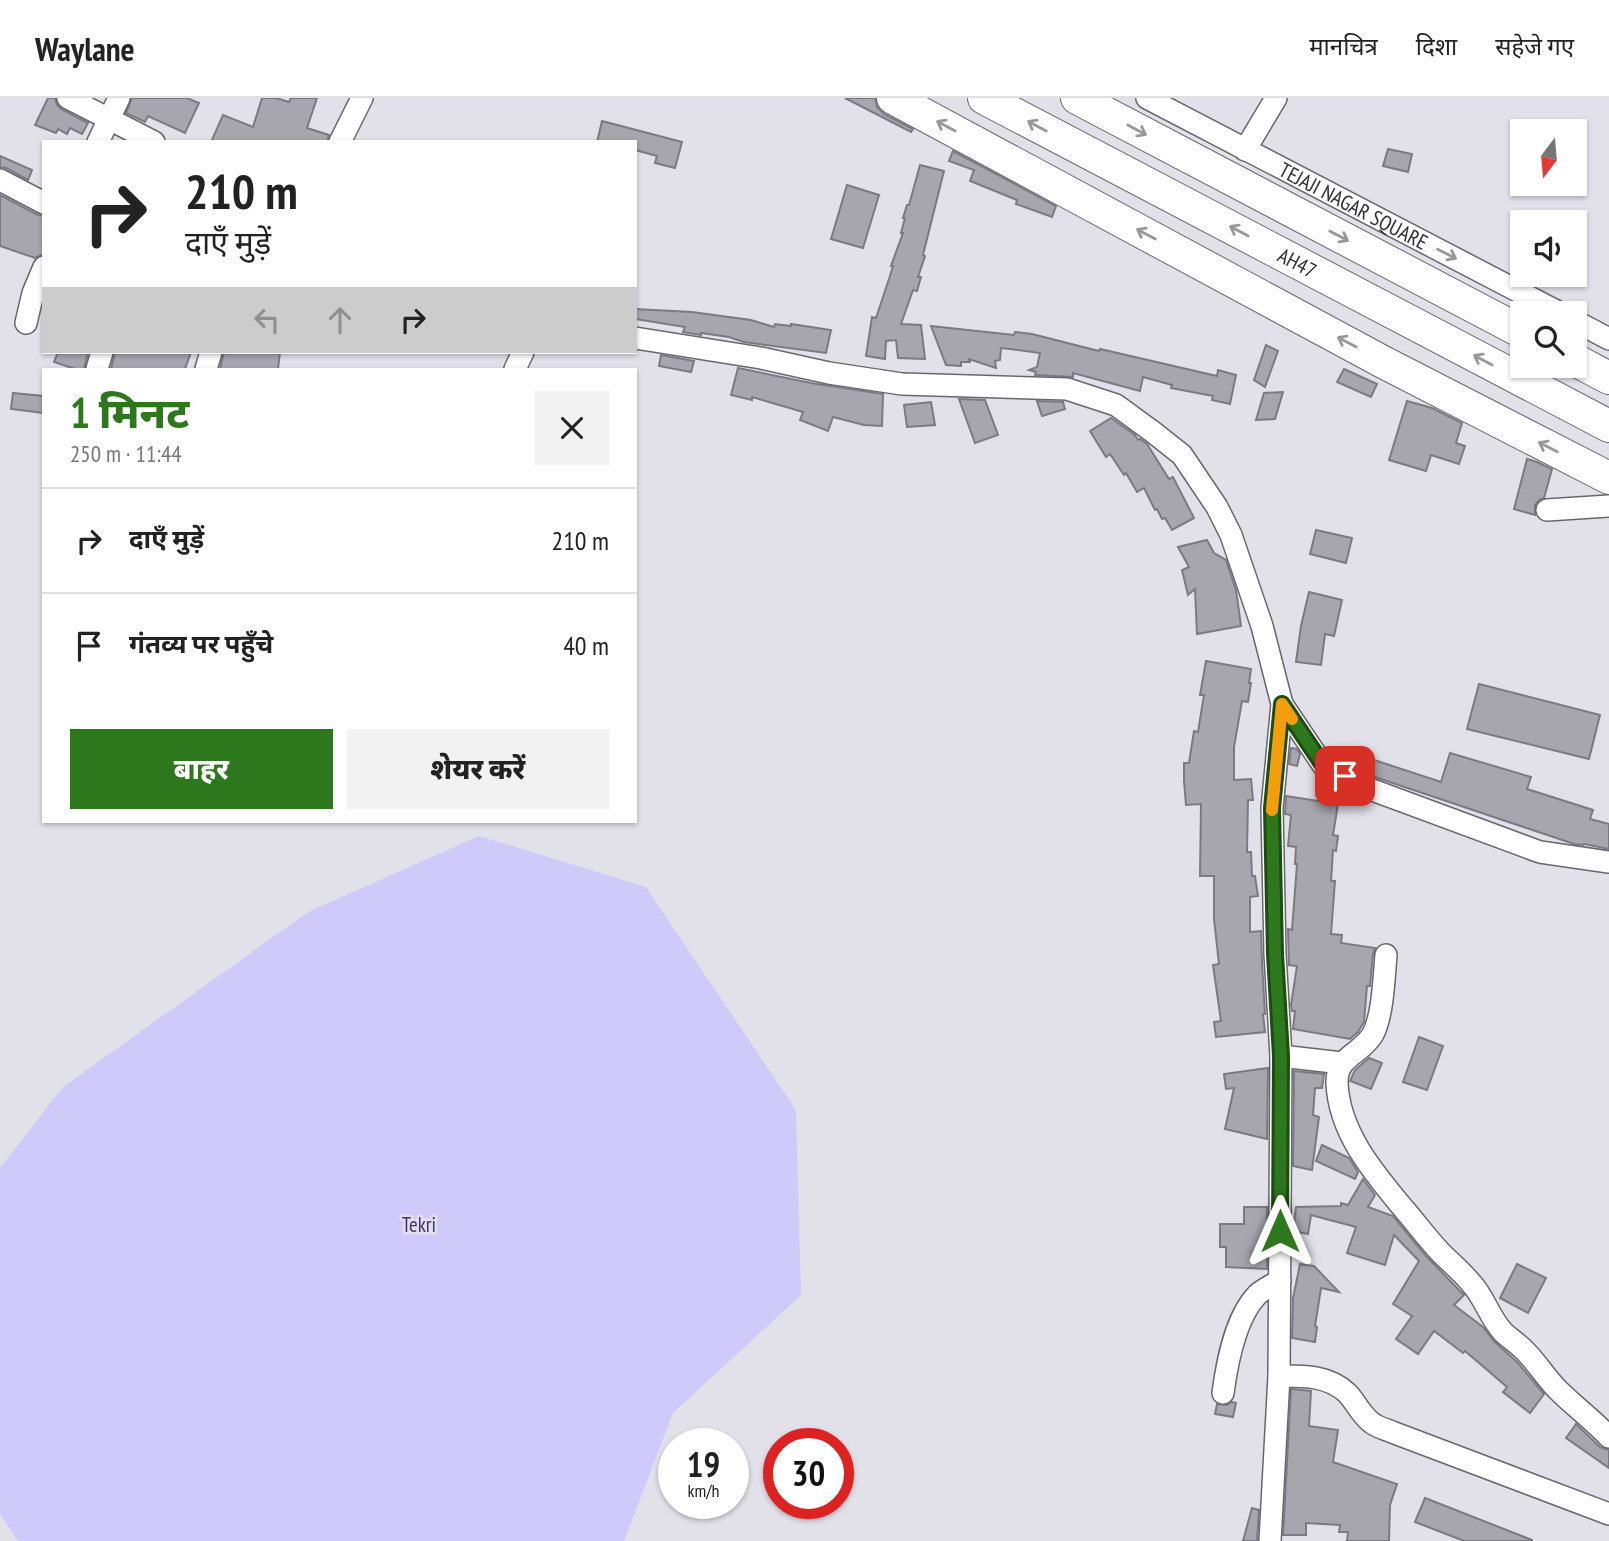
<!DOCTYPE html>
<html lang="hi">
<head>
<meta charset="utf-8">
<style>
	body { margin:0; font-family:"PT Sans Narrow","Noto Sans Devanagari",sans-serif; background:#f2f2f2; color:#222; height:100vh; display:flex; flex-direction:column; font-size:26px; white-space:nowrap }
	* { box-sizing:border-box; margin:0 }
	p { font-size:23px; color:#767676 }
	.icon { flex:none; width:38px; height:38px; fill:none; stroke:currentColor; stroke-width:2; stroke-linecap:round; stroke-linejoin:round }
	.map { position:relative; flex:1; overflow:hidden }
	.side { position:absolute; left:42px; top:270px; width:595px; height:455px; display:flex; flex-direction:column; background:#fff; border-radius:0px; box-shadow:0 2px 5px #0004 }
	.side>* { flex:none }
	.top-card { position:absolute; left:42px; top:42px; width:595px; height:214px; border-radius:0px; box-shadow:0 2px 5px #0004; background:#fff; color:#222; overflow:hidden }
	.needle { width:46px; rotate:196deg }
	.buttons { position:absolute; left:1510px; top:21px; display:grid; gap:14px }
	.buttons a { display:grid; place-items:center; width:77px; height:77px; border-radius:0px; background:#fff; box-shadow:0 2px 5px #0004; font-size:35px }
	.speed { position:absolute; left:658px; top:1330px; display:flex; gap:14px; font-size:35px; font-weight:700; text-align:center }
	.speed>* { display:grid; place-content:center; width:91px; height:91px; border-radius:50%; background:#fff; box-shadow:0 2px 5px #0004; line-height:1 }
	.speed small { font-size:18px; font-weight:400 }
	.speed .limit { border:10px solid #d22; background:#fff; color:#111 }
	.pin { position:absolute; display:grid; place-items:center; width:60px; height:60px; color:#fff; margin:-30px; border-radius:14px; box-shadow:0 4px 10px #0006 }
	.me { position:absolute; width:77px; margin:-38px; rotate:0deg; stroke-linejoin:round; filter:drop-shadow(0 0 5px #0008) }
	.turn { display:flex; align-items:center; gap:24px; height:147px; padding:0 28px; font-size:32px }
	.turn .icon { width:91px; height:91px; stroke-width:2.5 }
	.turn b { display:block; font-size:49px; line-height:60px }
	.lanes { display:flex; align-items:center; height:66px; padding:0 28px; background:#0003; justify-content:center; gap:35px; direction:ltr }
	.lanes .off { opacity:.35 }
	.round { display:grid; place-items:center; flex:none; width:74px; height:74px; border-radius:0px; background:#f2f2f2 }
	.headline { display:flex; align-items:center; justify-content:space-between; height:119px; padding:0 28px }
	h1 { font-size:42px; font-weight:800; line-height:52px; color:#2d771c }
	.cta { display:flex; gap:14px; margin-top:auto; padding:14px 28px }
	.cta a { flex:1; height:80px; border-radius:0px; background:#2d771c; color:#fff; font-size:28px; font-weight:800; line-height:80px; text-align:center }
	.cta a+a { background:#f2f2f2; color:#222 }
	ul { padding:0; list-style:none }
	li { display:flex; align-items:center; gap:21px; height:105px; padding:0 28px; border-top:2px solid #e0e0e0 }
	li div { flex:1 }
	li b { display:block; font-size:26px }
	li em { font-style:normal }
	header { display:flex; align-items:center; gap:42px; box-sizing:border-box; height:98px; padding:0 35px; background:#fff; border-bottom:2px solid #e0e0e0 }
	header strong { font-size:33px }
	nav { display:flex; gap:38px; margin-inline-start:auto; font-size:24px }
	.map>svg:first-child { display:block }
</style>
</head>
<body>
<header>
<strong>Waylane</strong>
<nav><a>मानचित्र</a><a>दिशा</a><a>सहेजे गए</a></nav>
</header>
<div class="map">
<svg width="1609" height="1443" viewBox="0 0 1609 1443">
	<rect width="100%" height="100%" fill="#e2e1ea"/>
	<path fill="#cfcaf9" d="M479,738L646,789L796,1012L801,1197L673,1315L624,1443H18L0,1416V1070L63,989L308,814Z"/>
	<g fill="#a7a6af" stroke="#7b7a82" stroke-width="2">
		<path d="M48,0H55L57,7L61,11L88,25L82,36L70,30L67,36L58,31L56,35L35,27Z"/>
		<path d="M132,0H187L199,5L185,35L148,18L145,24L126,15Z"/>
		<path d="M262,0H276L289,4L291,0H317L307,30L329,37L327,44H211L223,17L253,29Z"/>
		<path d="M845,0H875L877,9L884,16L913,31L911,34Z"/>
		<path d="M602,23L682,44L675,70L655,65L657,58L635,52V44H597Z"/>
		<path d="M1388,51L1412,56L1408,74L1383,68Z"/>
		<path d="M953,53L1056,108L1052,119L1016,106L1017,102L970,83L974,72L949,63Z"/>
		<path d="M0,58L32,72L28,82L6,70L0,69Z"/>
		<path d="M920,67L944,73L923,157L925,158L918,179H921L917,193L913,192L901,226L921,227L925,261L898,260L896,242L886,243L885,261L866,258L872,219L876,220L889,181L893,168H891L903,135H901L905,120H903L907,107H909Z"/>
		<path d="M847,87L879,97L863,150L831,141Z"/>
		<path d="M0,97L38,117L44,118V156L35,160L0,148Z"/>
		<path d="M635,211L692,214L751,222L774,229L775,226L791,228V226L831,232L826,255L744,244L729,239L701,235V237L683,234L685,229L635,221Z"/>
		<path d="M931,228L1014,237L1015,234L1032,236L1099,253L1100,251L1217,278L1218,272L1236,277L1230,306L1212,302L1213,298L1171,290L1172,287L1143,279L1140,293L1073,275V279L1035,277L1036,274L1029,272L1037,269L1040,255L1018,252L1001,250L1000,262L995,263L996,270L969,261L970,264H961V268L946,267Z"/>
		<path d="M1266,247L1278,253L1265,289L1254,282Z"/>
		<path d="M58,254H88L84,271H75L54,264Z"/>
		<path d="M115,254H191L185,271H111Z"/>
		<path d="M224,254H280L278,271H220Z"/>
		<path d="M661,257L694,263L691,274L659,268Z"/>
		<path d="M738,270L811,285L883,296L882,328L864,327L833,319L828,333L800,322L803,314L752,299V302L731,297Z"/>
		<path d="M1344,271L1377,286L1371,299L1337,284Z"/>
		<path d="M1283,294L1275,321L1256,322L1264,295Z"/>
		<path d="M13,295L44,298V315L11,311Z"/>
		<path d="M959,301L985,302L998,337L975,345Z"/>
		<path d="M1037,303L1063,304L1065,311L1042,318Z"/>
		<path d="M1407,303L1432,310L1462,325L1456,345L1465,348L1459,366L1431,357L1426,373L1389,362Z"/>
		<path d="M931,304L935,327L907,329L904,307Z"/>
		<path d="M1111,320L1135,337L1138,342L1140,341L1147,346L1169,381L1173,379L1194,420L1172,432L1165,420L1162,421L1157,411L1155,412L1144,390L1137,394L1126,375L1124,377L1110,356L1106,359L1090,333Z"/>
		<path d="M1527,361L1537,364L1552,371L1544,400L1539,402L1535,407V417L1514,411Z"/>
		<path d="M1316,432L1352,440L1346,465L1310,456Z"/>
		<path d="M1207,442L1214,455L1226,462L1236,492L1241,528L1197,536L1195,491L1188,497L1182,472L1189,469L1178,449Z"/>
		<path d="M1309,494L1342,502L1334,538L1325,536L1321,567L1296,564L1301,528Z"/>
		<path d="M1206,563L1251,571L1249,585H1251L1248,604L1242,603L1234,649V682L1251,681L1253,702H1248L1247,754H1251L1252,778H1255L1258,798L1250,799V834L1261,833L1262,864L1265,916H1263L1265,934L1216,939L1214,924L1221,923L1213,867L1219,866L1214,821V778H1200L1201,706L1186,707L1184,683V665H1189L1194,633L1198,634L1204,597H1200Z"/>
		<path d="M1479,586L1600,617L1589,661L1467,631Z"/>
		<path d="M1291,650L1297,651L1300,656L1297,668L1289,666Z"/>
		<path d="M1344,652L1441,684L1450,655L1531,679L1527,691L1593,712L1590,721L1609,726V751L1584,746L1583,747L1574,746L1372,678L1341,662Z"/>
		<path d="M1286,698L1338,706L1333,737L1338,738L1336,753L1333,752L1331,783H1335L1331,836L1342,837L1341,845L1375,850L1373,856L1370,888H1367L1364,924L1358,934L1350,941L1293,931L1295,913H1292L1291,907L1297,868L1289,867L1288,831L1292,832L1297,766H1295L1296,749L1288,748L1291,717L1285,716Z"/>
		<path d="M1419,939L1443,948L1427,992L1403,984Z"/>
		<path d="M1369,960L1382,965L1371,991L1350,983L1355,972Z"/>
		<path d="M1268,970L1267,1041L1225,1031L1234,990L1226,991L1224,976Z"/>
		<path d="M1294,973L1324,976L1322,990H1315L1313,1017L1319,1019L1312,1072L1293,1068Z"/>
		<path d="M1322,1047L1349,1060L1358,1074L1355,1081L1316,1063Z"/>
		<path d="M1363,1081L1375,1097L1368,1109L1393,1118L1426,1158L1464,1197L1454,1207L1483,1229L1494,1243L1518,1265L1544,1296L1530,1315L1503,1294L1507,1289L1465,1253L1463,1255L1434,1233L1418,1256L1396,1241L1412,1218L1393,1206L1419,1163L1394,1137L1385,1167L1347,1155L1356,1129L1311,1117L1308,1136L1293,1133L1296,1109L1341,1108V1105L1348,1107Z"/>
		<path d="M1244,1109H1267V1171L1226,1169V1149H1220V1126H1244Z"/>
		<path d="M1300,1166L1314,1168L1339,1194L1321,1190L1315,1228L1317,1229L1315,1244L1292,1240L1293,1200Z"/>
		<path d="M1517,1166L1546,1180L1528,1215L1500,1200Z"/>
		<path d="M1291,1291L1311,1293L1309,1328L1338,1332L1333,1364L1397,1386L1390,1407L1389,1443H1347L1348,1434H1339L1340,1427L1306,1425V1437H1283Z"/>
		<path d="M1232,1304L1236,1305L1233,1319L1215,1316L1217,1306L1227,1307Z"/>
		<path d="M1576,1326L1600,1349L1609,1352V1370L1566,1340Z"/>
		<path d="M1425,1400L1532,1442V1443H1464L1415,1424Z"/>
		<path d="M1252,1410L1259,1412L1257,1443H1243Z"/>
	</g>
	<g fill="none" stroke-linecap="round" stroke-linejoin="round">
		<g stroke="#68676e" stroke-width="24">
			<g id="minor">
				<path d="M68,0L154,44"/>
				<path id="s1" d="M1147,0L1560,215"/>
				<path d="M98,44L119,0"/>
				<path d="M340,44L362,0"/>
				<path d="M1245,52L1276,0"/>
				<path d="M0,82L44,105"/>
				<path d="M1575,223L1609,241"/>
				<path d="M26,225L33,195L44,169"/>
				<path d="M635,240L761,260L829,275L902,286L1067,291L1116,307L1153,334L1182,357L1217,409L1231,437L1262,528L1282,606L1272,710L1275,856L1281,958L1279,1278L1270,1443"/>
				<path d="M97,271L102,254"/>
				<path d="M206,271L211,254"/>
				<path d="M515,271L523,254"/>
				<path d="M1547,412L1609,408"/>
				<path d="M1282,606L1323,667L1367,690L1540,754L1609,764"/>
				<path d="M1386,857C1384,879 1383,917 1373,936C1362,956 1336,958 1337,985C1339,1034 1373,1074 1403,1110C1416,1125 1427,1140 1441,1155C1451,1165 1462,1174 1471,1185C1485,1200 1489,1219 1503,1234C1509,1240 1517,1245 1523,1251C1536,1263 1545,1279 1558,1292C1574,1308 1593,1322 1609,1339"/>
				<path d="M1281,958L1342,965"/>
				<path d="M1279,1278C1303,1278 1328,1277 1347,1295C1356,1304 1361,1317 1372,1325C1377,1329 1385,1331 1392,1334L1609,1416"/>
				<path d="M1223,1295C1227,1265 1235,1220 1257,1197C1263,1191 1273,1187 1280,1182"/>
			</g>
		</g>
		<g stroke="#68676e" stroke-width="34">
			<g id="highway">
				<path d="M893,0L1383,264L1609,380"/>
				<path id="s2" d="M984,0L1609,328"/>
				<path d="M1077,0L1522,234"/>
				<path d="M1575,262L1609,280"/>
			</g>
		</g>
		<use href="#minor" stroke="#fff" stroke-width="21"/>
		<use href="#highway" stroke="#fff" stroke-width="32"/>
	</g>
	<defs><path id="oneway-shaft" d="M-6 0H5M1.5-3L5.5 0L1.5 3" fill="none" stroke-width="1.6" stroke-linecap="round" stroke-linejoin="round" transform="scale(1.75)"/></defs>
	<g stroke="#989899">
		<use href="#oneway-shaft" transform="translate(946 28) rotate(-152)"/>
		<use href="#oneway-shaft" transform="translate(1037 28) rotate(-152)"/>
		<use href="#oneway-shaft" transform="translate(1137 32) rotate(28)"/>
		<use href="#oneway-shaft" transform="translate(1239 133) rotate(-152)"/>
		<use href="#oneway-shaft" transform="translate(1146 136) rotate(-152)"/>
		<use href="#oneway-shaft" transform="translate(1339 138) rotate(28)"/>
		<use href="#oneway-shaft" transform="translate(1447 156) rotate(27)"/>
		<use href="#oneway-shaft" transform="translate(1347 244) rotate(-152)"/>
		<use href="#oneway-shaft" transform="translate(1483 262) rotate(-152)"/>
		<use href="#oneway-shaft" transform="translate(1548 349) rotate(-153)"/>
	</g>
	<g fill="none" stroke-linecap="round" stroke-linejoin="round">
		<g stroke="#1d4d12" stroke-width="18">
			<path id="route" d="M1280,1133L1281,958L1275,856L1272,710L1282,606L1323,667L1345,678"/>
		</g>
		<use href="#route" stroke="#2d771c" stroke-width="12"/>
		<path stroke="#f59e0b" stroke-width="12" d="M1272,712L1282,606L1292,621"/>
	</g>
	<g text-anchor="middle" dominant-baseline="central" stroke-width="5" stroke-linejoin="round" paint-order="stroke">
		<g font-size="21" fill="#303033" stroke="#e2e1ea">
			<text stroke="none"><textPath href="#s1" startOffset="233">TEJAJI NAGAR SQUARE</textPath></text>
			<text stroke="none"><textPath href="#s2" startOffset="354">AH47</textPath></text>
		</g>
		<g font-size="21" fill="#413470" stroke="#e2e1ea">
			<text x="419" y="1126">Tekri</text>
		</g>
	</g>
</svg>
<div class="buttons">
<a><svg class="needle" viewBox="-14 -14 28 28"><path d="M0-13l5 13h-10z" fill="#e53935"/><path d="M0 13l5-13h-10z" fill="#767676"/></svg></a>
<a><svg class="icon" aria-label="sound" viewBox="0 0 24 24"><path d="M4 9h4l5-4v14l-5-4H4zM17 9q2 3 0 6"/></svg></a>
<a><svg class="icon" aria-label="search" viewBox="0 0 24 24"><circle cx="10" cy="10" r="6"/><path d="M15 15l6 6"/></svg></a>
</div>
<div class="speed"><div>19<small>km/h</small></div><div class="limit">30</div></div>
<div class="pin" style="left:1345px;top:678px;background:#d93025"><svg class="icon" aria-label="arrive" viewBox="0 0 24 24"><path d="M6 21V4h12l-3 4 3 4H6"/></svg></div>
<svg class="me" style="left:1280px;top:1133px" viewBox="-20 -20 40 40"><path d="M0-17L14 15 0 8-14 15z" fill="#2d771c" stroke="#fff" stroke-width="4"/></svg>
<div class="top-card">
<div class="turn"><svg class="icon" aria-label="right" viewBox="0 0 24 24"><path d="M7 20v-9h11M14 6l5 5-5 5"/></svg><div><b>210 m</b>दाएँ मुड़ें</div></div>
<div class="lanes"><svg class="icon off" aria-label="left" viewBox="0 0 24 24"><path d="M17 20v-9H6M10 6l-5 5 5 5"/></svg><svg class="icon off" aria-label="ahead" viewBox="0 0 24 24"><path d="M12 20V5M6 11l6-6 6 6"/></svg><svg class="icon" aria-label="right" viewBox="0 0 24 24"><path d="M7 20v-9h11M14 6l5 5-5 5"/></svg></div>
</div>
<section class="side">
<div class="headline"><div><h1>1 मिनट</h1><p>250 m · 11:44</p></div><a class="round"><svg class="icon" aria-label="close" viewBox="0 0 24 24"><path d="M6 6l12 12M18 6L6 18"/></svg></a></div>
<ul>
<li><svg class="icon" aria-label="right" viewBox="0 0 24 24"><path d="M7 20v-9h11M14 6l5 5-5 5"/></svg><div><b>दाएँ मुड़ें</b></div><em>210 m</em></li>
<li><svg class="icon" aria-label="arrive" viewBox="0 0 24 24"><path d="M6 21V4h12l-3 4 3 4H6"/></svg><div><b>गंतव्य पर पहुँचे</b></div><em>40 m</em></li>
</ul>
<div class="cta"><a>बाहर</a><a>शेयर करें</a></div>
</section>
</div>
</body>
</html>
